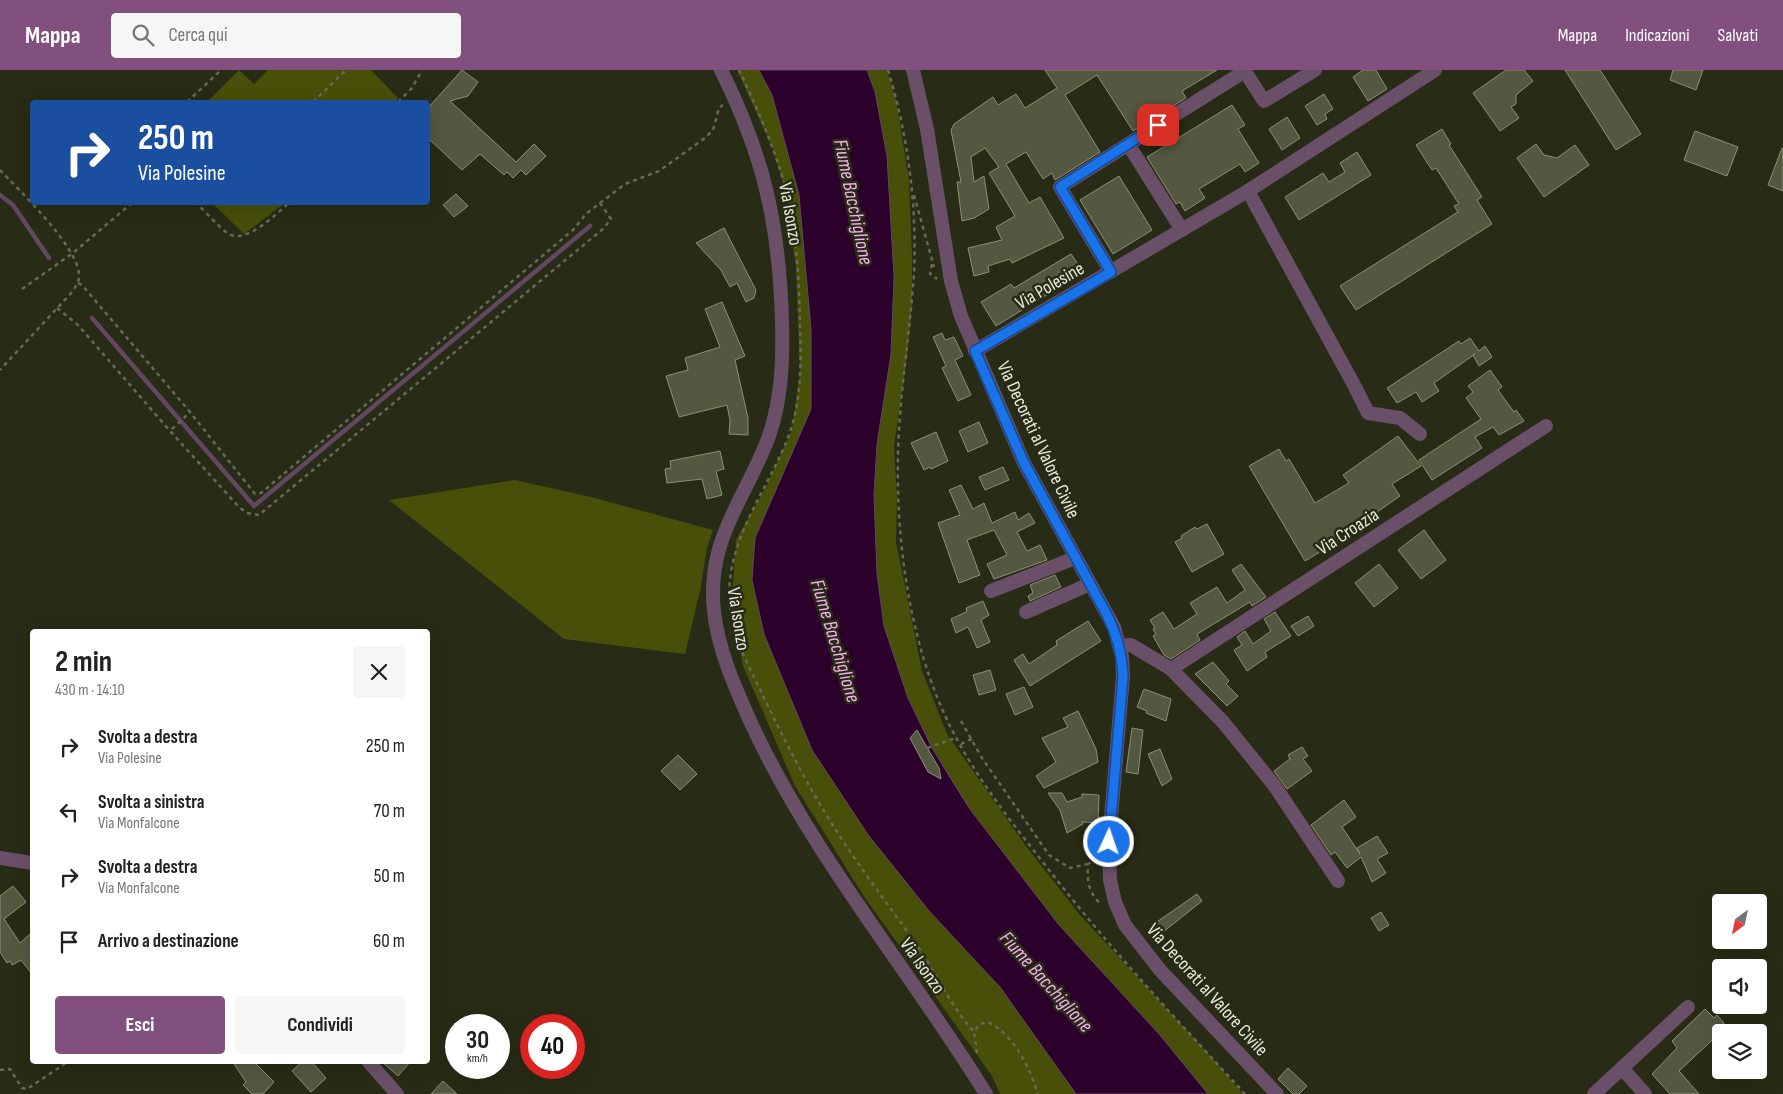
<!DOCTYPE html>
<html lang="it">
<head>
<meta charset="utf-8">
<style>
	body { margin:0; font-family:"Sofia Sans Condensed",sans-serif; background:#f6f6f6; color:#222; height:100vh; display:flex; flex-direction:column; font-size:19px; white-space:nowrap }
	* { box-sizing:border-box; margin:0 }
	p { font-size:16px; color:#767676 }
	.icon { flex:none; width:28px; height:28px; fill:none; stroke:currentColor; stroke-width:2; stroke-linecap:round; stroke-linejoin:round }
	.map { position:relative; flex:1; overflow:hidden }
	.details { position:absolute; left:30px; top:559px; width:400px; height:435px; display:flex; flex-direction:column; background:#fff; border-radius:5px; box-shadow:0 5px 20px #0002 }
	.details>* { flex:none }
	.top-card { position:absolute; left:30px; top:30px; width:400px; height:105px; border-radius:5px; box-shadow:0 5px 20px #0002; background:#1a4fa0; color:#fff; overflow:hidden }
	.needle { width:32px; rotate:213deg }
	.tools { position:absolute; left:1712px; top:824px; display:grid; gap:10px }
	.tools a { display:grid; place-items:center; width:55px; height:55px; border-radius:5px; background:#fff; box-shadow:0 5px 20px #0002; font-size:25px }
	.speed { position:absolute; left:445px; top:944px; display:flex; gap:10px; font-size:25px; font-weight:700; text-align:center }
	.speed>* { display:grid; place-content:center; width:65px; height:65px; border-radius:50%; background:#fff; box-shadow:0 5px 20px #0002; line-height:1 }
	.speed small { font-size:12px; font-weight:400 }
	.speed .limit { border:8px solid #d22; background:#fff; color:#111 }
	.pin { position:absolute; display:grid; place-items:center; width:42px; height:42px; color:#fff; margin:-21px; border-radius:10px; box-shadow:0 2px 8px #0006 }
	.me { position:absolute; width:55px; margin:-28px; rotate:3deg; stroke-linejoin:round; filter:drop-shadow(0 0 4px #0008) }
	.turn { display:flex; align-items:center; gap:18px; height:105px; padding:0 25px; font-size:22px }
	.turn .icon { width:65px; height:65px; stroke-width:2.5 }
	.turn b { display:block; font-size:35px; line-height:42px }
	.round { display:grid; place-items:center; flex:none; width:52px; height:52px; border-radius:5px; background:#f6f6f6 }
	.summary { display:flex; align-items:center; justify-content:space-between; height:85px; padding:0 25px }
	h1 { font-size:30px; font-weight:700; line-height:38px }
	.cta { display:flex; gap:10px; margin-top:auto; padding:10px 25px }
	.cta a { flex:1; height:58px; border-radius:5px; background:#81507e; color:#fff; font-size:20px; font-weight:700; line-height:58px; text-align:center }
	.cta a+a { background:#f6f6f6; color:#222 }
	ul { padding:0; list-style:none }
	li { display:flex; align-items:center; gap:15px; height:65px; padding:0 25px }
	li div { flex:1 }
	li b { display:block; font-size:19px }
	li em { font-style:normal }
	header { display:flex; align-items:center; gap:30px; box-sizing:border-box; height:70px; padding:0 25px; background:#81507e; color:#fff }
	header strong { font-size:24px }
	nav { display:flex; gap:28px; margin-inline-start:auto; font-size:18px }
	.search { width:350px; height:45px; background:#f6f6f6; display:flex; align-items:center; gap:12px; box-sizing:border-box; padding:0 18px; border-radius:5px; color:#767676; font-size:19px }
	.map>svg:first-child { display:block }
</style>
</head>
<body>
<header>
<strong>Mappa</strong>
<div class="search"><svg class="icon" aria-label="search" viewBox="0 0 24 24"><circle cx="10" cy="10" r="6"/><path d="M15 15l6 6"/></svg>Cerca qui</div>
<nav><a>Mappa</a><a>Indicazioni</a><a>Salvati</a></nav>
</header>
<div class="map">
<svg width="1783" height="1024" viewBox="0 0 1783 1024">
	<rect width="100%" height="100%" fill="#282b15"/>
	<g fill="#474f09">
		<path d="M239,0L254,14L268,0H371L398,28L394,32H207Z"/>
		<path d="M737,0H887L896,30L909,110L912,185V234L907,287L894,376L897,428L896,472L922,601L947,664L1026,776L1080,845L1214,990L1243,1024H1000L992,1006L863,825L795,716L743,596L732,528L736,470L766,417L792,360L800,302L796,197L783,113L773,79Z"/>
		<path d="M212,133H285L244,164Z"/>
		<path d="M515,410L591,427L713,460L707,478L700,521L685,584L564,569L389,430Z"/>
	</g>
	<path fill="#2b002a" stroke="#63465f" d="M759,0H867L875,22L887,86L894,207L891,284L877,374L874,425L877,504L884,556L908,628L932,678L969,738L1059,855L1159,964L1208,1024H1076L1000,917L930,842L869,766L812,680L764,564L752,510L755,468L811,339V259L799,125L772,25Z"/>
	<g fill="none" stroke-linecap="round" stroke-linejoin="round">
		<g stroke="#63465f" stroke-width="4.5">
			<path d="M0,125L13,135L49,188"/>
			<path d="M92,248L254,436L590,156"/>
		</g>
	</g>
	<g fill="#545840" stroke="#8b9076">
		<path d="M462,0L478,12L468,26L450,31L516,92L534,74L546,86L526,105L521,100L513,108L507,102L504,105L480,84L462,100L428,68V38Z"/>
		<path d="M1045,0H1217L1182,21L1186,28L1133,61L1097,5L1065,25L1100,82L1055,110L1052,103L1043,109L1026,82L1006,94L1029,133L1040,127L1064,168L1012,193L1010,189L988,196L989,202L974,206L968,178L1002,170L996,157L1015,146L989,103L999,97L985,78L971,87L974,112L984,106L989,139L974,148L962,151L957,112H961L951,60L954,54L993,27L998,35L1016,24L1025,38L1057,18Z"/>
		<path d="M1363,0H1376L1387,19L1368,31L1353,7Z"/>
		<path d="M1506,0H1524L1533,11L1516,25V34L1511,37L1519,48L1500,61L1473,23Z"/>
		<path d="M1565,0H1600L1641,64L1616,80Z"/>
		<path d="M1673,0H1703L1696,20L1670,10Z"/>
		<path d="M1324,24L1333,39L1325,44L1327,49L1317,55L1305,36Z"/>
		<path d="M1232,35L1245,55L1238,59L1259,93L1245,102L1240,94L1199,119L1205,128L1185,141L1180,132L1176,134L1147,87Z"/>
		<path d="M1287,47L1300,68L1282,80L1269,59Z"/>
		<path d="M1442,59L1451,74L1449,75L1482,127L1477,130L1492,154L1356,240L1340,216L1458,142L1454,136L1459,134L1436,98L1432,100L1416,75Z"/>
		<path d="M1695,61L1738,77L1727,106L1684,90Z"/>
		<path d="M1536,74L1544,85L1557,88L1575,75L1589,95L1544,127L1517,88Z"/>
		<path d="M1782,78H1783V121L1768,115Z"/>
		<path d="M1357,82L1371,105L1299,150L1285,127L1323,103L1329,112L1345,102L1340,93Z"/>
		<path d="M1119,106L1152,160L1113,184L1080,130Z"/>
		<path d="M456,124L468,136L454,147L443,135Z"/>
		<path d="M724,158L756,220L754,228L746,232L737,213L730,217L721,200L696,173Z"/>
		<path d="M1071,184L1080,197L1070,204L1068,200L1048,212L1053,221L996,256L981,232L1011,214L1014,218Z"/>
		<path d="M722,232L745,286L735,290L748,348V365L729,364L730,350L727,335L679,347L666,306L688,300L685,288L720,277L705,239Z"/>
		<path d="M942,263L945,270L954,267L963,286L955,290L971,325L958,331L942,298L946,296L933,267Z"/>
		<path d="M1470,268L1479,281L1485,276L1492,287L1479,296L1473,285L1475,284L1434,313L1439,321L1422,332L1416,322L1397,333L1387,318L1459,271L1461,274Z"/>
		<path d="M1490,300L1502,317L1498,320L1514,342L1516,340L1524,351L1499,365L1493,357L1475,367L1482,378L1432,410L1419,390L1481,349L1466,328L1473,322L1468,316Z"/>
		<path d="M979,352L988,373L968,382L959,361Z"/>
		<path d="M936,362L948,391L931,399L930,397L924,400L911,373Z"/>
		<path d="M1398,366L1421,396L1392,414L1400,426L1353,459L1354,461L1305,491L1249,396L1279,379L1286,391L1289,389L1315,433L1349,413L1343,405Z"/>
		<path d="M720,381L724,399L716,401L722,425L707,429L702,409L667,413L665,399L671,398L670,391Z"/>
		<path d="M1003,397L1009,410L985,420L979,407Z"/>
		<path d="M961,415L973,439L984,433L992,453L1015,442L1018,450L1029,443L1035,453L1017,462L1027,481L1040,475L1047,490L994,509L987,494L1007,485L994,460L967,470L980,505L959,513L938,453L960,445L949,420Z"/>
		<path d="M1207,454L1224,484L1192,502L1175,472L1182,468L1181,466L1195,457L1197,459Z"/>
		<path d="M1424,460L1446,490L1421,509L1398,480Z"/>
		<path d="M1241,494L1266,527L1252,536L1250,532L1197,564L1200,570L1171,589L1164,585L1153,566L1156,564L1153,559L1155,558L1150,550L1163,542L1174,559L1197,544L1190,533L1217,517L1227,533L1245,520L1232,500Z"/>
		<path d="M1379,494L1398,518L1374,537L1355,513Z"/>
		<path d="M1055,505L1061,517L1030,531L1028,526L1033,523L1030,515Z"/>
		<path d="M983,531L989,545L981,550L990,572L977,578L968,557L956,563L951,549L964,543L967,541L966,538Z"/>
		<path d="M1275,542L1291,566L1265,582L1267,587L1247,601L1234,580L1242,575L1237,567L1245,561L1253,574L1271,561L1264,549Z"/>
		<path d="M1308,546L1314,556L1298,566L1291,556Z"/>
		<path d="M1088,551L1101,571L1030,616L1014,590L1023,584L1029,594L1057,575L1056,571Z"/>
		<path d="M1213,592L1229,611L1226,614L1238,626L1227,636L1195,604Z"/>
		<path d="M990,600L996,620L979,625L973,605Z"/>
		<path d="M1024,617L1033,637L1015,645L1006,624Z"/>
		<path d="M1144,619L1171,629L1166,651L1146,643L1147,641L1137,637Z"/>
		<path d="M1078,641L1096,679L1098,692L1044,718L1036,706L1056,692L1042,668L1068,657L1063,648Z"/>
		<path d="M1132,658L1143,660L1138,704L1126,702Z"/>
		<path d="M917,660L939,698L941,709L928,702L910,668Z"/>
		<path d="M1302,677L1308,686L1303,689L1312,701L1287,719L1274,701L1290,689L1288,685Z"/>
		<path d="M1160,679L1172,709L1162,716L1148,684Z"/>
		<path d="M678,685L697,704L680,720L661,701Z"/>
		<path d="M1048,723H1062L1067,732L1082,727V724L1099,725L1098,753L1082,752L1083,754L1067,763L1060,740Z"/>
		<path d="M1344,730L1356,747L1342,757L1360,784L1357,778L1377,766L1388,783L1377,789L1386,803L1372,812L1361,787L1347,798L1335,782L1331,785L1311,755Z"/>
		<path d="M13,816L26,832L4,849L20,873L32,862V904L21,890L12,895L10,891L7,893L0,882V826Z"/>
		<path d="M1197,824L1202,831L1158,866L1151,856Z"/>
		<path d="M1381,842L1389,855L1379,861L1371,848Z"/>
		<path d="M1705,939L1714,948L1717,945L1724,953L1721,956L1724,959L1679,1001L1699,1024H1670L1652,1004L1677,978L1672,971Z"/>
		<path d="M232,991H253L274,1012L263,1024H252L243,1015L246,1012Z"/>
		<path d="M303,991H311L326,1008L311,1022L292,1001Z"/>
		<path d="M381,991H411L398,1006Z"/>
		<path d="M1288,998L1307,1016L1299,1024H1293L1278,1009Z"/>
		<path d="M443,1011L457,1024H431Z"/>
	</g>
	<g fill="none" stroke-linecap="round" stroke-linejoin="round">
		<g stroke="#676a57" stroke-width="2.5" stroke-dasharray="4 4" stroke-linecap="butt">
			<path d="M739,0C758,39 776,82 787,123C797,166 799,211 800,255C801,295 802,332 787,370C765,425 723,474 730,538C733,569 750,598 763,626C785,671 807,715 834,757C859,797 889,835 916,874C936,903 950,935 974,962"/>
			<path d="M888,0C908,66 917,134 914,203C910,265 899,325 898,386C896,474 910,574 949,654C973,703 1008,748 1042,791C1105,873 1175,948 1245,1024"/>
			<path d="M187,32L221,0"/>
			<path d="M313,32L346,0"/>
			<path d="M398,32L412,18L422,0"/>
			<path d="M0,100C20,121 77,176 79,204C80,210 76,216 73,221L0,300"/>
			<path d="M914,125L934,197"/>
			<path d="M195,132C206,142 216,154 227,163C245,176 276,144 290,132"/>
			<path d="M600,133L625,114L659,101L705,68L713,60L719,38L723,35"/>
			<path d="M932,194L930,204L937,209"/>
			<path d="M78,213L82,215L190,342L170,361"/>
			<path d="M22,219L73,183L133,132"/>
			<path d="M57,238L78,255L170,361L239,437L247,443L259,445L604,158L611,149L600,133L586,144L573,160L261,423L255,424L190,342"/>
			<path d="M961,651L982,688L1049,785L1070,798L1088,794"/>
			<path d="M961,674L972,669"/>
			<path d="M927,678L956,668"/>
			<path d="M1097,788L1088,794C1087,811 1088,823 1102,835"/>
			<path d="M977,983L974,962L980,954L988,952C1014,965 1029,996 1038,1024"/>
			<path d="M0,1000L10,999L22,1018L27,1019L69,991"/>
		</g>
		<g stroke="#6a4f68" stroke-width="14">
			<path d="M721,0C764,86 779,154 782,250C783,290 782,328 769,366C746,429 706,468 714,541C718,580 735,617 751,653C813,787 909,899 986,1024"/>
			<path d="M913,0L927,59L951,211L961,246L1024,393L1114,557L1122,587L1123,606L1109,772L1110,810L1115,832L1125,855L1160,900L1277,1024"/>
			<path d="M1244,0L1264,31L1315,0"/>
			<path d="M1128,74L1182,160"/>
			<path d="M1248,121L1354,315L1368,343L1400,348L1420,364"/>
			<path d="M1111,202L1060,117L1245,1"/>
			<path d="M975,281L1248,121L1435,0"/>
			<path d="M991,521L1075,488"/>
			<path d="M1026,542L1090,514"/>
			<path d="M1120,576L1131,575L1171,599L1223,652L1274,715L1338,811"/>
			<path d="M1171,599L1546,356"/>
			<path d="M0,788L32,793"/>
			<path d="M368,991L397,1024"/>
			<path d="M1622,998L1645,1024"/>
			<path d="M1594,1024L1688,937"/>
		</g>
	</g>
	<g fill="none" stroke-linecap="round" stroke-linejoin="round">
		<g stroke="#114b97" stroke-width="12">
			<path id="route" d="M1109,772L1123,606C1122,583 1117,564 1106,543L1024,393L975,281L1111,202L1060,117L1158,55"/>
		</g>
		<use href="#route" stroke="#1a73e8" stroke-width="9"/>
	</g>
	<g text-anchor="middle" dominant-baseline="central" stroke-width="5" stroke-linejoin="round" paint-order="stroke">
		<g font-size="19" fill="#e6e9db" stroke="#282b15">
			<text transform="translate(790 144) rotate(80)">Via Isonzo</text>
			<text transform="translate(1050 216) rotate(-30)">Via Polesine</text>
			<text transform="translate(1038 370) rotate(65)">Via Decorati al Valore Civile</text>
			<text transform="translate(1348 462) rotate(-33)">Via Croazia</text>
			<text transform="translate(738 549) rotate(81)">Via Isonzo</text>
			<text transform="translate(922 896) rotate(55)">Via Isonzo</text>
			<text transform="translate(1207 920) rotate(48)">Via Decorati al Valore Civile</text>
		</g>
		<g font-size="20" font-style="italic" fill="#f7aff1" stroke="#282b15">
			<text transform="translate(853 132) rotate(78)">Fiume Bacchiglione</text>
			<text transform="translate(835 571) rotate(73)">Fiume Bacchiglione</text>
			<text transform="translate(1046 912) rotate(48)">Fiume Bacchiglione</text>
		</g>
	</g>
</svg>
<div class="tools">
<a><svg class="needle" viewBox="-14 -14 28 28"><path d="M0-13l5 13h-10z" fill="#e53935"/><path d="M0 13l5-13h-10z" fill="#767676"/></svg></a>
<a><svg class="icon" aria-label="sound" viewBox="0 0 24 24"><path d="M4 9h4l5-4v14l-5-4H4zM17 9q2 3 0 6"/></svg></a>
<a><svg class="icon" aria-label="layers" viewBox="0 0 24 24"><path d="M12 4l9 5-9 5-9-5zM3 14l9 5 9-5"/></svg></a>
</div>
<div class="speed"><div>30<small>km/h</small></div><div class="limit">40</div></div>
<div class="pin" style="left:1158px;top:55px;background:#d93025"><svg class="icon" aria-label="arrive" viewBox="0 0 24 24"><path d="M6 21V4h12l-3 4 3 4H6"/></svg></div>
<svg class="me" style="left:1109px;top:772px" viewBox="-20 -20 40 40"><circle r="17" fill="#1a73e8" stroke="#fff" stroke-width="3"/><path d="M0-11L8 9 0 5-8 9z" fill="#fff"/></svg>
<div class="top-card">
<div class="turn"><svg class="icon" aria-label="right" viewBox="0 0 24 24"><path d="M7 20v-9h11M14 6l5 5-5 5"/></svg><div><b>250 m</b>Via Polesine</div></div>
</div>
<section class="details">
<div class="summary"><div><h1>2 min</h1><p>430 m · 14:10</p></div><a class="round"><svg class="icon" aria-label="close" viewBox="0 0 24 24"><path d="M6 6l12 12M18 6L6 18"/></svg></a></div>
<ul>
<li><svg class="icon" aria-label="right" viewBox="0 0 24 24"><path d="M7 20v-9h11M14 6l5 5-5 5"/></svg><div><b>Svolta a destra</b><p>Via Polesine</p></div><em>250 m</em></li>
<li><svg class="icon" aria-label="left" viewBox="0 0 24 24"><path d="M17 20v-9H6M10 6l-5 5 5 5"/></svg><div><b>Svolta a sinistra</b><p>Via Monfalcone</p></div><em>70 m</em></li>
<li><svg class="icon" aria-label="right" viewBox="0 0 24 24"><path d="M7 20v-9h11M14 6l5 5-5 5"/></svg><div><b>Svolta a destra</b><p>Via Monfalcone</p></div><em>50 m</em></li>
<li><svg class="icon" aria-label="arrive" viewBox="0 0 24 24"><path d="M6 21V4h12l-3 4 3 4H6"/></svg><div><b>Arrivo a destinazione</b></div><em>60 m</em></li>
</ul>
<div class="cta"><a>Esci</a><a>Condividi</a></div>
</section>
</div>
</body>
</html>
